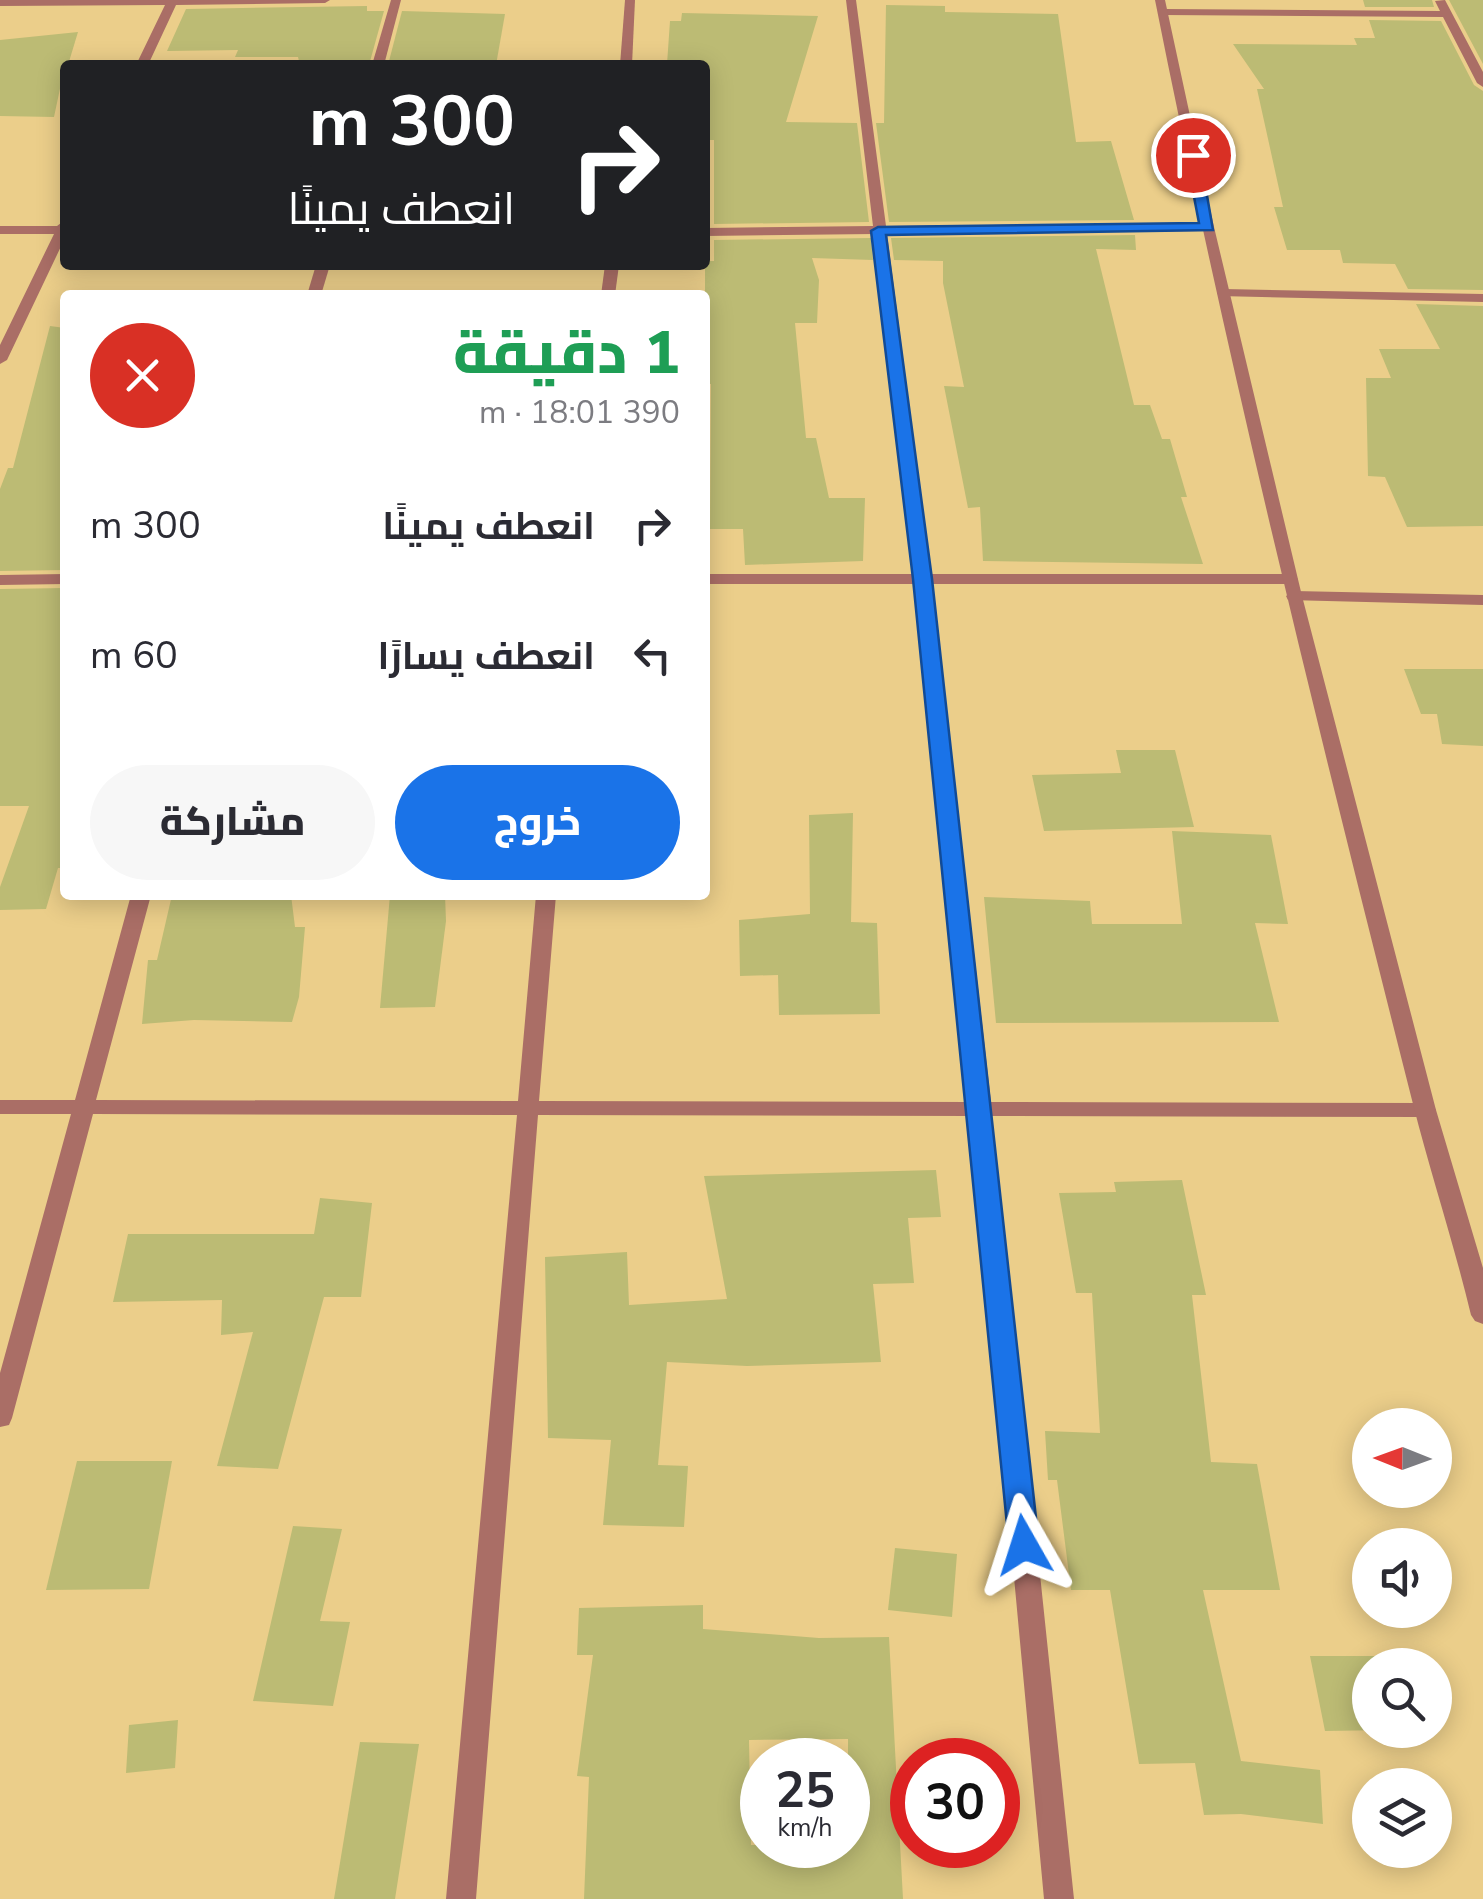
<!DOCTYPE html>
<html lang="ar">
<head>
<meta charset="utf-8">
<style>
	body { margin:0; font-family:"Nunito Sans",Cairo,sans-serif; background:#f7f7f7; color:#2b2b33; direction:rtl; height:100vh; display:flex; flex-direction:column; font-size:38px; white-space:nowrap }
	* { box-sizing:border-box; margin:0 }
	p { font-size:32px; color:#7c7c81 }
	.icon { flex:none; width:55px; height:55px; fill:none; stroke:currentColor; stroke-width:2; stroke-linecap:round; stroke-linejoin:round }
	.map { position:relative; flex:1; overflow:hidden; direction:ltr }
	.drawer { position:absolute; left:60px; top:290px; width:650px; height:610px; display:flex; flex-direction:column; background:#fff; border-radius:10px; box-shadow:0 5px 25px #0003; direction:rtl }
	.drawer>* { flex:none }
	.hud { position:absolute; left:60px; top:60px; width:650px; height:210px; border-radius:10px; box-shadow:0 5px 25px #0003; direction:rtl; background:#202124; color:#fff; overflow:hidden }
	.needle { width:65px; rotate:271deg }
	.tools { position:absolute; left:1352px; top:1408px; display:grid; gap:20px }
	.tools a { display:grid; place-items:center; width:100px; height:100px; border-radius:50%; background:#fff; box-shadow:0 5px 25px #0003; font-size:50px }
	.speed { position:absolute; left:740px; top:1738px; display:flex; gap:20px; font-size:50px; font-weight:700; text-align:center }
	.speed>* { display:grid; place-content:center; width:130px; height:130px; border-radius:50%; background:#fff; box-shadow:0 5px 25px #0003; line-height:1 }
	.speed small { font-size:25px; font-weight:400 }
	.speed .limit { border:15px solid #d22; background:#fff; color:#111 }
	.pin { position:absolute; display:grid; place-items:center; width:85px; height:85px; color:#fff; margin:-42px; border:5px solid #fff; border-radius:50%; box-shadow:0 2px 10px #0007 }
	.me { position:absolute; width:110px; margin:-55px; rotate:354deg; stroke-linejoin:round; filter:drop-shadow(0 0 8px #0008) }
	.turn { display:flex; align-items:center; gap:35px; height:210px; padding:0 30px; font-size:45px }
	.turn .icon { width:130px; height:130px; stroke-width:2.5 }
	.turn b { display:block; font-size:70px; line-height:85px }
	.round { display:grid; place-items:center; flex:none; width:105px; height:105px; border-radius:52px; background:#f7f7f7 }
	.overview { display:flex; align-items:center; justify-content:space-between; height:170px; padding:0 30px }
	h1 { font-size:60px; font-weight:800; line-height:75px; color:#1e9e55 }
	.action { display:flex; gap:20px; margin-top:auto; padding:20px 30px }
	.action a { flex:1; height:115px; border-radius:60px; background:#1a73e8; color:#fff; font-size:40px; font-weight:800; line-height:115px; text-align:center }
	.action a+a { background:#f7f7f7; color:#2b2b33 }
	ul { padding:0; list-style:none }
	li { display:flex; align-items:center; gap:30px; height:130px; padding:0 30px }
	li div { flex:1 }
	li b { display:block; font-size:38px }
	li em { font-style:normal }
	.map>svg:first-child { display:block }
</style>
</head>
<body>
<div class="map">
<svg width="1483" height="1899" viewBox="0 0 1483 1899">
	<rect width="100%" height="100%" fill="#ebce8a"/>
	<g fill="#bcbb74" fill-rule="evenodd">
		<path d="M1363,0H1432L1434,7H1365Z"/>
		<path d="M1449,0H1483V64Z"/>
		<path d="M886,5L945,6V12L1058,14L1076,142L1111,141L1134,220L889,222L876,123H884Z"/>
		<path d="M367,6V11H384L369,65H300L298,57H235L238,50L167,51L186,9Z"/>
		<path d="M402,11L505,14L496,65H388Z"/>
		<path d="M682,13L818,16L786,122L857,123L869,222L714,224V140H705V64H667L670,21H681Z"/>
		<path d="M1369,20L1441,21L1474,85L1483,91V290L1408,289L1395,264L1343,263L1340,250H1287L1274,207H1283L1257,89H1264L1233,44L1357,45L1354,38H1375Z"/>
		<path d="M78,32L68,65H65L54,117L0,116V40Z"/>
		<path d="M1135,235L1136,250L1096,249L1134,405H1150L1162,439H1170L1187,497H1181L1203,564L983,561L980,507L968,508L944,386L964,387L943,283V261L894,260L891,238Z"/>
		<path d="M871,238L873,260L812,258L819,280L817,323H795L806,438H816L829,498H865L863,561L745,565L743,529H710L711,384H705V261H714V240Z"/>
		<path d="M1416,304L1483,306V526L1407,527L1385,477L1368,476L1366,378H1391L1379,349H1440Z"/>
		<path d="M50,326L65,328V570L0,571V489L8,468H13Z"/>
		<path d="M65,588V868H58L46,909L0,910V887L29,806H0V589Z"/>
		<path d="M1404,669H1483V746L1442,744L1437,714H1421Z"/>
		<path d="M1116,750H1175L1194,827L1044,831L1032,775L1121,773Z"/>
		<path d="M853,813L851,922L877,923L880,1014L779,1015L778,975L740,976L739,920L810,914L809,815Z"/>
		<path d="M1172,831L1271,835L1288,924L1255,923L1279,1022L996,1023L984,897L1090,901L1092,924H1182Z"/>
		<path d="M172,895H291L295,927H305L299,997L292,1022L194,1020L142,1024L148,960H157Z"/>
		<path d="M390,895H445L446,921L435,1007L380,1008Z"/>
		<path d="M936,1170L941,1217L908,1218L914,1283L873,1284L881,1362L747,1366L667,1362L658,1465L688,1466L684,1527L603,1525L611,1440L548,1438L545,1257L627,1252L629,1305L727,1299L704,1176Z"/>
		<path d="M1182,1180L1206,1295H1192L1211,1462L1257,1464L1280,1590H1203L1241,1761L1320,1770L1323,1824L1241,1814L1204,1815L1195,1763L1139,1764L1110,1590H1071L1057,1480H1048L1045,1431L1100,1433L1092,1293H1076L1059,1193L1116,1192L1114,1182Z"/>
		<path d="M320,1198L372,1203L361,1297H324L278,1469L217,1466L253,1332L221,1335L222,1300L113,1302L128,1234H314Z"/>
		<path d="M77,1461H172L149,1589L46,1590Z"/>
		<path d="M293,1526L342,1529L320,1621L350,1622L333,1706L253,1701Z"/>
		<path d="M895,1548L957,1554L952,1617L888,1610Z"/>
		<path d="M703,1605V1629L819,1638L889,1637L903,1899H584L589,1777L577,1776L593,1655H577L579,1608ZM848,1739V1845H751L749,1740Z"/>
		<path d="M1310,1656H1381L1383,1665H1370V1730H1389L1325,1731Z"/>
		<path d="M178,1720L175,1768L126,1773L129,1725Z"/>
		<path d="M360,1742L419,1744L395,1899H334Z"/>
	</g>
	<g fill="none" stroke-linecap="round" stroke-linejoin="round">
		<g fill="#aa6e66" fill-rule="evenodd">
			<path d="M0,0H330L325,3L176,5L148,65H136L165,5L0,6Z"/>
			<path d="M391,0H401L384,65H372Z"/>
			<path d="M625,0H635L632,65H620Z"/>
			<path d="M846,0H856L886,226L1207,223L1214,227L1207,231L887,234L931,574H1290L1298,579L1290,584H932L991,1102L1425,1103L1433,1105L1436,1110L1433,1115L1425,1117L992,1116L1074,1899H1044L971,1116L538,1115L476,1899H446L517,1115L93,1114L12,1418L9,1425L0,1427V1373L71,1114H0V1100H75L131,895H151L96,1100L518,1101L536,895H556L539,1101L969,1102L915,584H705V574H914L874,234L705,236V228L873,226Z"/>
			<path d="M1445,0L1483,72V87L1477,83L1443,17L1164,15L1158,12L1164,9L1440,11L1435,1Z"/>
			<path d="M65,220V238L7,360L0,364V345L54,234H0V226H57Z"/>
			<path d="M316,265H330L321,295H307Z"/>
			<path d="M605,265H619L615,295H601Z"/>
			<path d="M1224,289L1483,294V302L1219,296L1217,293Z"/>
			<path d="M65,574V584L0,585V575Z"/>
			<path d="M1294,591L1483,595V605L1288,600L1286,596Z"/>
		</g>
		<path fill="#aa6e66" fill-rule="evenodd" d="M1155,0H1165L1214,227L1302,596L1436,1110L1483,1268V1324L1475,1321L1471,1315C1454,1244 1431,1175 1413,1104C1320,737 1229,371 1155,0Z"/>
	</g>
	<path fill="#1a73e8" stroke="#114b97" stroke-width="2.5" d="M1193,151L1200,155L1213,230L886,235L932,579L1039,1545L1034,1553L1024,1557L1014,1553L1009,1545L913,579L871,231L878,227L1199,223L1186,155Z"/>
</svg>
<div class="tools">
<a><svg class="needle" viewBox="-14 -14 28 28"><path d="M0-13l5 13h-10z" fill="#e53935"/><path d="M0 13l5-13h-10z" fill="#7c7c81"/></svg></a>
<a><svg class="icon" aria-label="sound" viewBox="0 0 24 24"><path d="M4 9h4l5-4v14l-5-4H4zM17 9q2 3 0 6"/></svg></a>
<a><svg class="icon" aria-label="search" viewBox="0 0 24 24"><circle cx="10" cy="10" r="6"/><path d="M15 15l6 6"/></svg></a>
<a><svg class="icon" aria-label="layers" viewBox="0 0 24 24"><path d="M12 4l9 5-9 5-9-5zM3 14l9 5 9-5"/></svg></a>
</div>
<div class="speed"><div>25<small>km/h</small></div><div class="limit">30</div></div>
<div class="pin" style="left:1193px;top:155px;background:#d93025"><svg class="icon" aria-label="arrive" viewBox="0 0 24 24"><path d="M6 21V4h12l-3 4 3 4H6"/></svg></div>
<svg class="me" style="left:1024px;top:1545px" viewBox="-20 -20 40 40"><path d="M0-17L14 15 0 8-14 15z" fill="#1a73e8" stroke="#fff" stroke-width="4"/></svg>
<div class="hud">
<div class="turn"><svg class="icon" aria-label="right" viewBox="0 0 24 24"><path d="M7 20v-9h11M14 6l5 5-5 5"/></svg><div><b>300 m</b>انعطف يمينًا</div></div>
</div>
<section class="drawer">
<div class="overview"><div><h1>1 دقيقة</h1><p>390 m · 18:01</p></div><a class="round" style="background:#d93025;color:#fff"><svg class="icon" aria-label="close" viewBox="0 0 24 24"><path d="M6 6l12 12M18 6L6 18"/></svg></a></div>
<ul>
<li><svg class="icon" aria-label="right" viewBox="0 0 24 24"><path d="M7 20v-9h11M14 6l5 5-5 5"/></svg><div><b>انعطف يمينًا</b></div><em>300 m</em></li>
<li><svg class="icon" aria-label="left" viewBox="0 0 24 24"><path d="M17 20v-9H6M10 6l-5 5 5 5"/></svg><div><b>انعطف يسارًا</b></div><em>60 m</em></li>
</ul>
<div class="action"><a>خروج</a><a>مشاركة</a></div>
</section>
</div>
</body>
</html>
